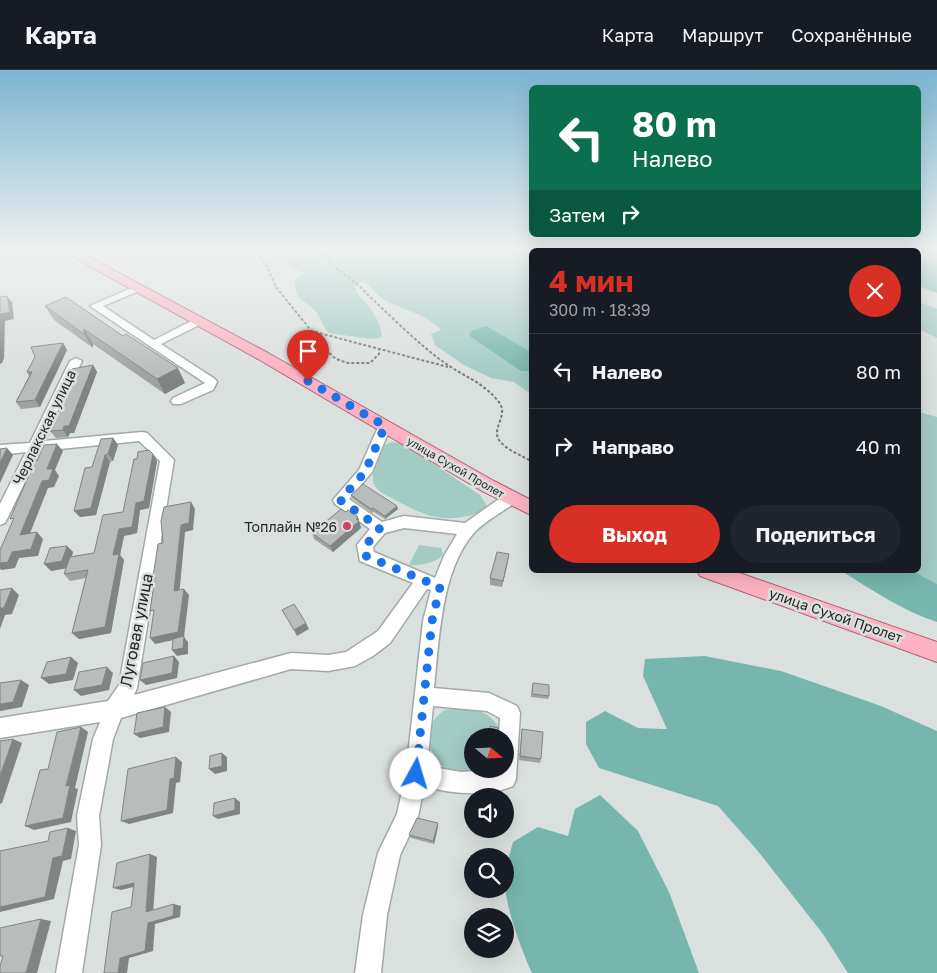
<!DOCTYPE html>
<html lang="ru">
<head>
<meta charset="utf-8">
<style>
	body { margin:0; font-family:"Golos Text",sans-serif; background:#20242c; color:#f1f3f6; height:100vh; display:flex; flex-direction:column; font-size:19px; white-space:nowrap }
	* { box-sizing:border-box; margin:0 }
	p { font-size:16px; color:#9ea1a6 }
	.icon { flex:none; width:28px; height:28px; fill:none; stroke:currentColor; stroke-width:2; stroke-linecap:round; stroke-linejoin:round }
	.map { position:relative; flex:1; overflow:hidden }
	.side { position:absolute; left:529px; top:178px; width:392px; height:325px; display:flex; flex-direction:column; background:#171b24; border-radius:8px; box-shadow:0 5px 20px #0002 }
	.side>* { flex:none }
	.top-card { position:absolute; left:529px; top:15px; width:392px; height:152px; border-radius:8px; box-shadow:0 5px 20px #0002; background:#0b6e4f; color:#fff; overflow:hidden }
	.needle { width:32px; rotate:109deg }
	.controls { position:absolute; left:464px; top:658px; display:grid; gap:10px }
	.controls a { display:grid; place-items:center; width:50px; height:50px; border-radius:50%; background:#171b24; box-shadow:0 5px 20px #0002; font-size:25px }
	.pin { position:absolute; display:grid; place-items:center; width:42px; height:42px; color:#fff; margin:-51px -21px; border-radius:50% 50% 50% 0; rotate:-45deg; box-shadow:0 0 5px #0007 }
	.pin .icon { rotate:45deg }
	.me { position:absolute; width:55px; margin:-28px; rotate:6deg; stroke-linejoin:round; filter:drop-shadow(0 0 4px #0008) }
	.turn { display:flex; align-items:center; gap:18px; height:105px; padding:0 20px; font-size:22px }
	.turn .icon { width:65px; height:65px; stroke-width:2.5 }
	.turn b { display:block; font-size:35px; line-height:42px }
	.then { display:flex; align-items:center; height:48px; padding:0 20px; background:#0003; gap:10px; font-size:19px }
	.round { display:grid; place-items:center; flex:none; width:52px; height:52px; border-radius:26px; background:#20242c }
	.headline { display:flex; align-items:center; justify-content:space-between; height:85px; padding:0 20px }
	h1 { font-size:30px; font-weight:700; line-height:38px; color:#d93025 }
	.cta { display:flex; gap:10px; margin-top:auto; padding:10px 20px }
	.cta a { flex:1; height:58px; border-radius:30px; background:#d93025; color:#fff; font-size:20px; font-weight:700; line-height:58px; text-align:center }
	.cta a+a { background:#20242c; color:#f1f3f6 }
	ul { padding:0; list-style:none }
	li { display:flex; align-items:center; gap:15px; height:75px; padding:0 20px; border-top:1px solid #363941 }
	li div { flex:1 }
	li b { display:block; font-size:19px }
	li em { font-style:normal }
	header { display:flex; align-items:center; gap:30px; box-sizing:border-box; height:70px; padding:0 25px; background:#171b24; border-bottom:1px solid #363941 }
	header strong { font-size:24px }
	nav { display:flex; gap:28px; margin-inline-start:auto; font-size:18px }
	.map>svg:first-child { display:block }
</style>
</head>
<body>
<header>
<strong>Карта</strong>
<nav><a>Карта</a><a>Маршрут</a><a>Сохранённые</a></nav>
</header>
<div class="map">
<svg width="937" height="903" viewBox="0 0 937 903">
	<rect width="100%" height="100%" fill="#dae0de"/>
	<g fill="#a2cbc4">
		<path d="M266,180H583H531V324L514,312L491,308L464,295L435,275L431,264L441,260C425,243 402,240 383,229C375,224 371,214 362,212L356,214V222C368,235 381,249 382,267L371,269L328,263C323,256 321,248 316,242C304,227 296,235 295,210L303,203L273,187Z"/>
		<path d="M919,232L937,239V268L919,259Z"/>
		<path d="M919,342L937,347V514L911,500H919Z"/>
		<path d="M392,372L404,374L480,425L487,436L484,441C446,455 425,447 392,428C384,424 374,420 373,410C371,401 380,386 382,376Z"/>
		<path d="M419,475L441,478L443,485C436,493 419,496 409,495Z"/>
		<path d="M456,638C476,640 490,640 500,660L490,659L489,666H472V699H488C483,703 477,703 470,704C437,709 413,664 442,642C445,639 452,639 456,638Z"/>
	</g>
	<g fill="#77b6ac">
		<path d="M822,180H937V223L919,216V180Z"/>
		<path d="M486,256L531,282V301H521L471,267L469,264L471,261Z"/>
		<path d="M840,500H911L937,514V552C901,540 872,520 840,500Z"/>
		<path d="M705,586L781,601L881,636L937,661V903H848L823,864L757,780L718,736L599,698L586,674V652L605,641L638,658L667,659L643,606L645,589Z"/>
		<path d="M600,725L638,761L669,822L699,903H532C521,879 503,831 505,807C506,795 510,783 513,772L538,757L568,766L575,739Z"/>
	</g>
	<g fill="none" stroke-linecap="round" stroke-linejoin="round">
		<g stroke="#a4a9a8" stroke-width="3">
			<g id="minor">
				<path d="M138,215L143,218L141,220L103,236L154,270L195,249H203L204,251L203,253L161,274L215,309L217,312L213,320L181,334H173L171,331L173,328L205,313L90,236Z"/>
				<path d="M76,288L82,291L44,371L142,362L147,363L174,390L137,618L134,625L291,583L328,585L346,582L378,561L413,513L360,491L357,475L370,459L335,434L333,430L359,400L380,353L385,352L391,356L372,402L349,429L382,452L404,446L465,453L506,424L511,423L516,424L518,428L516,432C504,441 483,452 473,464C441,501 439,571 434,618L489,623L517,636L520,643L516,709L513,716C487,727 451,724 424,716L418,747L400,785L387,845L381,903H355L363,845L378,783L397,744L406,703L423,551L431,520L427,519L390,573L373,586L355,596L328,601L291,599L121,648L113,669L99,746L101,775L82,903H56L79,775L77,746L93,669L100,652L0,668V648L108,631L119,615L160,391L139,371L40,381L7,449L5,453L0,455V434L26,382L0,385V375L30,373L70,291ZM404,458L457,464L444,486L435,508L374,482L373,477L385,463ZM433,636L487,641L500,648L499,666H505V699L461,702L427,696Z"/>
			</g>
		</g>
		<g stroke="#af6071" stroke-width="2">
			<g id="major">
				<path d="M63,180H76L268,283L494,411L531,430V445L482,421L258,289L64,182Z"/>
				<path d="M697,500H731L937,572V592L700,506Z"/>
			</g>
		</g>
		<g stroke="#777a79" stroke-width="2" stroke-dasharray="3 2" stroke-linecap="butt">
			<path d="M252,180L266,194L276,217L309,258L318,266L329,283L336,289L348,293H370L379,284V278"/>
			<path d="M319,180C331,198 354,208 368,225C392,247 416,272 442,291C461,305 483,312 498,331C510,344 491,358 499,370C506,380 521,385 531,391"/>
			<path d="M315,262L448,297"/>
		</g>
		<use href="#minor" fill="#fff" fill-rule="evenodd"/>
		<use href="#major" fill="#fcb2c2" fill-rule="evenodd"/>
	</g>
	<g fill="#9ea3a2">
		<path d="M45,236L123,266L185,313L165,324L93,274V278L54,250Z"/>
		<path d="M63,273L67,280L40,337L21,339L16,332L29,306L27,302L35,287Z"/>
		<path d="M93,295L97,302L74,363H70L68,367L56,368L50,361Z"/>
		<path d="M113,368L118,375L113,391L110,392L96,445L80,447L74,441L92,397Z"/>
		<path d="M153,384L157,391L149,438L140,440L137,463L124,466L120,485L124,490L111,563L79,569L72,563L86,508L70,511L64,504L66,498L51,501L67,476L73,482L72,486L94,483L123,442Z"/>
		<path d="M351,425L398,439L385,449L374,442L372,443L352,428Z"/>
		<path d="M346,442L358,447L361,458L333,482L314,469L312,463Z"/>
		<path d="M508,491L502,517L490,515V508Z"/>
		<path d="M532,615L549,626L548,629L531,627Z"/>
		<path d="M522,659L541,689L540,693L519,690Z"/>
		<path d="M438,753V757L434,774L411,768L409,765Z"/>
	</g>
	<g fill="#818484">
		<path d="M7,226L12,232L14,249L5,251L4,288L2,293L0,294V244Z"/>
		<path d="M84,259L93,274V278L84,264Z"/>
		<path d="M63,273L67,280L40,337L35,330Z"/>
		<path d="M93,295L97,302L74,363H70L68,367L63,360Z"/>
		<path d="M178,298L185,313L165,324L157,309Z"/>
		<path d="M113,368L118,375L113,391L108,384Z"/>
		<path d="M57,374L63,381L55,400L59,406L54,417L48,418L27,471L20,465Z"/>
		<path d="M7,378L13,385L0,413V393Z"/>
		<path d="M153,384L157,391L149,438L140,440L137,463L124,466L120,485L124,490L111,563L79,569L72,563L113,485L119,459L136,433Z"/>
		<path d="M105,385L110,392L96,445L80,447L74,441Z"/>
		<path d="M191,432L195,439L193,460L185,462L179,527L174,521L181,455Z"/>
		<path d="M397,436L398,439L385,449V446Z"/>
		<path d="M358,447L361,458L333,482L330,476Z"/>
		<path d="M37,462L43,469L38,486L19,488L15,498L2,500L0,499V493L12,482Z"/>
		<path d="M67,476L73,482L68,498L51,501L44,494Z"/>
		<path d="M509,484L508,491L502,517L503,511Z"/>
		<path d="M12,518L19,525L12,544L5,545L0,559V538Z"/>
		<path d="M184,519L189,525L184,567L188,572V584L177,586L172,580L183,568L155,574L150,568Z"/>
		<path d="M306,553L309,559L297,566L294,560Z"/>
		<path d="M174,586L179,592L177,608L146,615L140,610Z"/>
		<path d="M71,587L78,593L73,610L49,614L41,608Z"/>
		<path d="M107,597L113,603L109,620L81,626L74,620Z"/>
		<path d="M21,610L29,615L22,637L0,641V634Z"/>
		<path d="M165,637L171,642L169,662L140,668L134,664Z"/>
		<path d="M81,657L88,662L75,718L78,719L71,752L34,760L25,756L66,716Z"/>
		<path d="M13,669L22,673L2,733L0,734V706Z"/>
		<path d="M222,683L227,687V701L215,704L209,699Z"/>
		<path d="M176,687L182,692L180,712L176,713L173,743L129,754L121,751L170,709Z"/>
		<path d="M235,728L240,732V744L218,749L213,746Z"/>
		<path d="M438,753V757L434,774L433,771Z"/>
		<path d="M68,758L76,761L71,789L63,791L54,829L0,842V837L53,788Z"/>
		<path d="M150,784L157,787L153,844L146,842Z"/>
		<path d="M134,813L142,815L121,820L113,818Z"/>
		<path d="M174,834L181,836L180,847L155,854L153,881L129,888L127,903H118L120,888L148,853Z"/>
		<path d="M41,849L51,851L37,903H26Z"/>
	</g>
	<g fill="#b8bdbc" stroke="#818484">
		<path d="M7,226L10,242L0,244V256V227Z"/>
		<path d="M66,227L123,266L126,264L178,298L157,309L84,259V264L45,236Z"/>
		<path d="M63,273L35,330L16,332L32,302H27L35,287L31,277Z"/>
		<path d="M93,295L69,356H64L63,360L50,361L67,318L70,304L72,299Z"/>
		<path d="M113,368L108,384L105,385L91,438L74,441L85,398L92,397L101,369Z"/>
		<path d="M57,374L47,399H53L49,410L42,411L20,465L37,462L31,479L12,482L8,492L0,493V480L14,448L10,449L35,391H37L44,375Z"/>
		<path d="M7,378L0,393V379Z"/>
		<path d="M149,380L153,384L144,431L136,433L132,457L119,459L113,485L119,484L105,557L72,563L88,500L64,504L70,487L94,483L103,445L123,442L134,389H137L138,382Z"/>
		<path d="M363,414L397,436L385,446L373,438L371,439L351,425Z"/>
		<path d="M191,432L189,453L181,455L174,521L184,519L178,562L150,568L154,540L150,541L155,507H153L158,474L163,473L161,451L164,437Z"/>
		<path d="M341,439L346,442L348,440L358,447L356,449L359,451L330,476L312,463Z"/>
		<path d="M67,476L62,491L44,494L50,478Z"/>
		<path d="M497,482L509,484L503,511L490,508Z"/>
		<path d="M12,518L4,538H0V520Z"/>
		<path d="M294,534L306,553L294,560L282,540Z"/>
		<path d="M184,566L183,578L172,580L173,569Z"/>
		<path d="M174,586L172,603L140,610L143,593Z"/>
		<path d="M71,587L66,604L41,608L47,592Z"/>
		<path d="M107,597L102,615L74,620L79,602Z"/>
		<path d="M21,610L13,632L0,634V613Z"/>
		<path d="M533,613L549,615V626L532,624Z"/>
		<path d="M165,637L163,657L134,664L137,643Z"/>
		<path d="M490,656L498,658V665H503V666H489Z"/>
		<path d="M81,657L66,716L70,715L63,748L25,756L40,700L48,699L57,662Z"/>
		<path d="M522,659L543,662L541,689L520,686Z"/>
		<path d="M13,669L0,706V671Z"/>
		<path d="M222,683V696L209,699L210,686Z"/>
		<path d="M176,687L174,708L170,709L167,740L121,751L128,699Z"/>
		<path d="M235,728V740L213,746L214,733Z"/>
		<path d="M417,748L438,753L433,771L409,765Z"/>
		<path d="M68,758L62,786L53,788L45,827L0,837V781L48,771L50,762Z"/>
		<path d="M150,784L146,842L174,834L173,846L148,853L145,881L120,888L118,903H104L112,842L131,837L134,813L113,818L117,793Z"/>
		<path d="M41,849L26,903H0V896L3,886H0V858Z"/>
	</g>
	<linearGradient id="sky" x2="0" y2="1"><stop stop-color="#7bb5d0"/><stop offset="0.59" stop-color="#eef1f0"/><stop offset="1" stop-color="#eef1f0" stop-opacity="0"/></linearGradient>
	<rect width="937" height="306" fill="url(#sky)"/>
	<g fill="none" stroke-linecap="round" stroke-linejoin="round">
		<path stroke="#1a73e8" stroke-width="9" stroke-dasharray="0 16.2" d="M308,311L385,356L365,402L340,430L380,458L366,475V486L440,517L432,551L416,704"/>
	</g>
	<circle fill="#cf4068" stroke="#dae0de" stroke-width="2" cx="347" cy="456" r="5"/>
	<g text-anchor="middle" dominant-baseline="central" stroke-width="5" stroke-linejoin="round" paint-order="stroke">
		<g font-size="11" fill="#252726" stroke="#dae0de">
			<text transform="translate(456 397) rotate(30)">улица Сухой Пролет</text>
		</g>
		<g font-size="14" fill="#252726" stroke="#dae0de">
			<text transform="translate(44 357) rotate(-64)">Черлакская улица</text>
			<text transform="translate(836 545) rotate(19)">улица Сухой Пролет</text>
		</g>
		<g font-size="14" fill="#252726" stroke="#dae0de" text-anchor="end">
			<text x="337" y="456">Топлайн №26</text>
		</g>
		<g font-size="16" fill="#252726" stroke="#dae0de">
			<text transform="translate(136 560) rotate(-79)">Луговая улица</text>
		</g>
	</g>
</svg>
<div class="controls">
<a><svg class="needle" viewBox="-14 -14 28 28"><path d="M0-13l5 13h-10z" fill="#e53935"/><path d="M0 13l5-13h-10z" fill="#9ea1a6"/></svg></a>
<a><svg class="icon" aria-label="sound" viewBox="0 0 24 24"><path d="M4 9h4l5-4v14l-5-4H4zM17 9q2 3 0 6"/></svg></a>
<a><svg class="icon" aria-label="search" viewBox="0 0 24 24"><circle cx="10" cy="10" r="6"/><path d="M15 15l6 6"/></svg></a>
<a><svg class="icon" aria-label="layers" viewBox="0 0 24 24"><path d="M12 4l9 5-9 5-9-5zM3 14l9 5 9-5"/></svg></a>
</div>
<div class="pin" style="left:308px;top:311px;background:#d93025"><svg class="icon" aria-label="arrive" viewBox="0 0 24 24"><path d="M6 21V4h12l-3 4 3 4H6"/></svg></div>
<svg class="me" style="left:416px;top:704px" viewBox="-20 -20 40 40"><circle r="19" fill="#fff"/><path d="M0-13L10 11 0 6-10 11z" fill="#1a73e8"/></svg>
<div class="top-card">
<div class="turn"><svg class="icon" aria-label="left" viewBox="0 0 24 24"><path d="M17 20v-9H6M10 6l-5 5 5 5"/></svg><div><b>80 m</b>Налево</div></div>
<div class="then">Затем<svg class="icon" aria-label="right" viewBox="0 0 24 24"><path d="M7 20v-9h11M14 6l5 5-5 5"/></svg></div>
</div>
<section class="side">
<div class="headline"><div><h1>4 мин</h1><p>300 m · 18:39</p></div><a class="round" style="background:#d93025;color:#fff"><svg class="icon" aria-label="close" viewBox="0 0 24 24"><path d="M6 6l12 12M18 6L6 18"/></svg></a></div>
<ul>
<li><svg class="icon" aria-label="left" viewBox="0 0 24 24"><path d="M17 20v-9H6M10 6l-5 5 5 5"/></svg><div><b>Налево</b></div><em>80 m</em></li>
<li><svg class="icon" aria-label="right" viewBox="0 0 24 24"><path d="M7 20v-9h11M14 6l5 5-5 5"/></svg><div><b>Направо</b></div><em>40 m</em></li>
</ul>
<div class="cta"><a>Выход</a><a>Поделиться</a></div>
</section>
</div>
</body>
</html>
